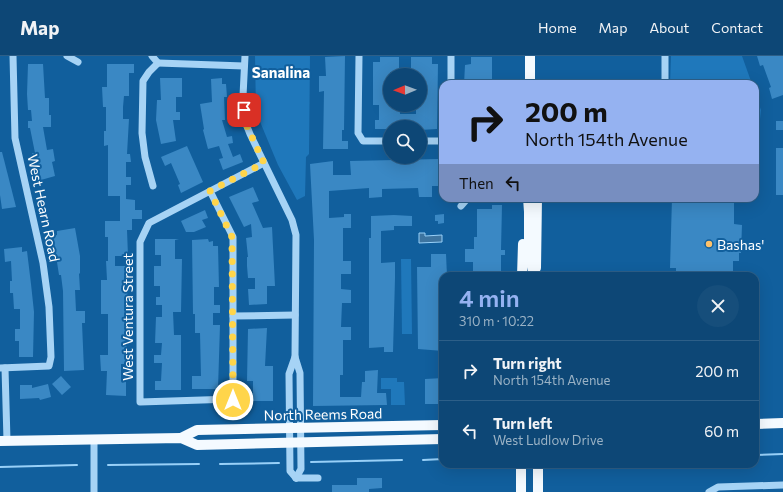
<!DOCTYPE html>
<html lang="en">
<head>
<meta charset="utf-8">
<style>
	body { margin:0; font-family:Commissioner,sans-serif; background:#164e7b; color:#f1f3f6; height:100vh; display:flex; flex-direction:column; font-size:15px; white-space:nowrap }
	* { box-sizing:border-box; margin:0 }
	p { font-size:13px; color:#9ab2c5 }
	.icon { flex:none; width:22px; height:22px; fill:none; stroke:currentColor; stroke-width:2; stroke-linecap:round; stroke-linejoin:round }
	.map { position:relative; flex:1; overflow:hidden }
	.panel { position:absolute; left:439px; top:216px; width:320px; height:196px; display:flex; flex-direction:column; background:#0d4776; border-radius:12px; box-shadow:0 4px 16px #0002,0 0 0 1px #2d5f88 }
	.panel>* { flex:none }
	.hud { position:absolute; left:439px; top:24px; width:320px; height:122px; border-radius:12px; box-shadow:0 4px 16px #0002,0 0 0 1px #2d5f88; background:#95b2f1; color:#111; overflow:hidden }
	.needle { width:26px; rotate:269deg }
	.fabs { position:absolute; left:383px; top:12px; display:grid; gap:8px }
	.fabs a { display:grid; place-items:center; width:44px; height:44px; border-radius:50%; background:#0d4776; box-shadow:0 4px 16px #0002,0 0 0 1px #2d5f88; font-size:20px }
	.pin { position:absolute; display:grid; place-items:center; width:34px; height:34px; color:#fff; margin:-17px; border-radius:8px; box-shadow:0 2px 6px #0006 }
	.me { position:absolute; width:44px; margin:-22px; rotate:0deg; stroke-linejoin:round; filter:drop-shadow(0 0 3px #0008) }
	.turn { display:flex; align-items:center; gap:14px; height:84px; padding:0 20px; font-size:18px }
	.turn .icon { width:52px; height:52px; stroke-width:2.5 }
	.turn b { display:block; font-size:28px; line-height:34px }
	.then { display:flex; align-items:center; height:38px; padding:0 20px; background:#0003; gap:8px; font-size:15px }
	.round { display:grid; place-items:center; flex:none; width:42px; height:42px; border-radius:21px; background:#164e7b }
	.summary { display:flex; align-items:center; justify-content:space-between; height:68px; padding:0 20px }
	h1 { font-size:24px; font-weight:600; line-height:30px; color:#95b2f1 }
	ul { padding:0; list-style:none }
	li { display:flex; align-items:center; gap:12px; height:60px; padding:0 20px; border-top:1px solid #2d5f88 }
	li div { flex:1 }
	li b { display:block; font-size:15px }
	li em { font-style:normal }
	header { display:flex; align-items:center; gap:24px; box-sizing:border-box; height:56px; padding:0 20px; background:#0d4776; border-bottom:1px solid #2d5f88 }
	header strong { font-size:19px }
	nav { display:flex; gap:22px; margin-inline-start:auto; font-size:14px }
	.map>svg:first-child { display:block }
</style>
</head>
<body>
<header>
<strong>Map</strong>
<nav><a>Home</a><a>Map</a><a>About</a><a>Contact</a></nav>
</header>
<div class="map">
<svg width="783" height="436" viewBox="0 0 783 436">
	<rect width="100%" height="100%" fill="#115f9d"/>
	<g fill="#1f78bb">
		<path d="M255,0H310L309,98L306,101L305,140L297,144L278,109L256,56Z"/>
		<path d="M671,0H742L752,28H670Z"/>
		<path d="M755,38L761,54L760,63L755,62Z"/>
		<path d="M401,203H411L412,278H402Z"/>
		<path d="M381,322H397V326H404L405,349H391V333H381Z"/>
	</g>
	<path fill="#3d74a0" stroke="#98d0f8" d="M419,177H425V180L442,179V186L419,187Z"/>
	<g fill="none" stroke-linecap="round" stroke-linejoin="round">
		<g stroke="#98d0f8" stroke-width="2">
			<path d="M755,399L783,398"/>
			<path d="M423,404L443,403"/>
			<path d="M311,406L402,404"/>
			<path d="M220,408L279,407"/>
			<path d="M108,409L199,408"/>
			<path d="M0,411L77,409"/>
		</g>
	</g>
	<g fill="#3a88c4">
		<path d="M345,0L344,74H342V85H348V93H323L324,35L319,36V20H326L325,1Z"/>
		<path d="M757,0H783V39L772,43L769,32L771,31L763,9L760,10Z"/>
		<path d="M380,1H399V16H390V49H400V58H416V49H420V17H411V1H432V8H438L437,73L420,74V71H390V73H375V64H379V49H373V6H380Z"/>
		<path d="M471,1H492V28H464L465,9L471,8Z"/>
		<path d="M28,8H43L45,42H49V59H51V71H43L47,94L53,93L55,105L52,106L55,120L41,124L36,104L34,105L32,97H35L30,72H28V65H32L31,54H28L27,38Z"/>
		<path d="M107,8H134V17H129V40H124L123,51V63H129L127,98H130L131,106H126V121H131V129H126V143L135,144V154H142V163H132V174H127L128,200H115V210H126L128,251V277H126L127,308H121V325H126V340L106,339L107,315H101L100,299H108V258H101V224H107L106,205H108V181H105V165H120V140H108V89L104,90V75H106V51H103L102,31H107Z"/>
		<path d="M160,22H182V41H176V56H180V64H173L176,85L161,88L156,64L157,44H161Z"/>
		<path d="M222,22V28H226L227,41H224L225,64H222L227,81L232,80L233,87L228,88L233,101L240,98L243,106L223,114L219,103L223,102L219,90L208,93L203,74L204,73L200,48L212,46L211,23Z"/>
		<rect x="776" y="65" width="7" height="9"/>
		<path d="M187,90L203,126L181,137L178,129L180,128L171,107L165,110L161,101Z"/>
		<rect x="776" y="92" width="7" height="47"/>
		<path d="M0,96H2L16,151L2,153L0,139Z"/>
		<path d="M439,103L441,130H432V141H419L418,132L382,133V141L369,142V132L329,135V162L344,161V158H351V172H343V205H351V218H341V233L351,234V247H342L341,271H351V284H343V319H340V341H361L362,326H365V315L378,314L377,337H386L387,349L313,350L314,184L310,108L333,105V119H351L350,105Z"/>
		<path d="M253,131L259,145L252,147L263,172L272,171L275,230H267V248L249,249L248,233H255V222H248L247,210V201H248L246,182L252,181L251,168L244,171L229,141Z"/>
		<path d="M672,142H734V168L742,169L741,197H739V205H733V220H676V212H670Z"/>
		<path d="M492,149H502L501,194H505V199H501V220H473V206H465V193H474V181H477V153H492Z"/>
		<path d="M205,154L208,162L202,164L206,171L194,176H186L181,165Z"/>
		<path d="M444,158V167L438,168V165H435V159Z"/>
		<path d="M394,159L412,160V170H394V174L381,175V207L395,206V222L393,296H384V291L369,292V182H371V160Z"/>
		<path d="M75,172L80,200V217L79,218L80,234H75L76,255H85V267H82L84,314L64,315L63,235L61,219H59L53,180L57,179V175Z"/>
		<path d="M155,183H179L175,184V203H182L181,256H173L174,279H181V334H155V325H161L162,307H154V299H161L162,287H155L156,261H162V249H156V241H160V230H154V210H161V199H155Z"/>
		<path d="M208,183L209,186L213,185V190H218L219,231H214V249H220V257H213V269H220L218,333H192V320H201L200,277H195V258H193L192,184Z"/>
		<path d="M22,191V196L27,195L31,228L34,256L33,301H19V285H15V273H20V253H14L13,237H10V225H12L11,205L5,206L4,193Z"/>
		<path d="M431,198H446L447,220H443V295L418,293L417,211H431Z"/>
		<path d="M267,272L265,310H273V345H246V337H253V325H247L248,273Z"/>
		<path d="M61,320L71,331L62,339L52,328Z"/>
		<path d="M443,322V348H425V323Z"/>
		<path d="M48,328L51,341L40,344L39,342L20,343V329H32V332Z"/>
		<path d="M357,422H382V432L369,433V436H332V429H357Z"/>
	</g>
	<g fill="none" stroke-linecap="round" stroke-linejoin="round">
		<g stroke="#a6d3f5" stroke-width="7">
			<path d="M67,0L78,6"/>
			<path d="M152,0L158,7L149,16L143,25L142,77L145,101L153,130"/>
			<path d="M245,0L243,40L244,63L250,78L292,164L296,179L295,301L300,317L301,413L296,422"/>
			<path d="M359,0L358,77L363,85H390"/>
			<path d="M158,7L244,10"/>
			<path d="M451,28V0"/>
			<path d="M665,28V0"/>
			<path d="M420,85H443"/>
			<path d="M210,135L233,181V343L140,346V186L149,167L264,107"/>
			<path d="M461,150L468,142"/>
			<path d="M233,260L295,259"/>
			<path d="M295,301L289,318L290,415L296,422"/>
			<path d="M0,312L49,310L51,301L49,251L43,207L15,82L13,0"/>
			<path d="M5,312L7,385"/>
			<path d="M94,383V436"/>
			<path d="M296,422H318"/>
			<path d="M709,436L718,431L783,429"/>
		</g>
		<g stroke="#f4faff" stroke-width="10">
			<path d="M530,28V0"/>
			<path d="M528,142L529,156V197L534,220"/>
			<path d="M536,212L537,142"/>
			<path d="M522,220L523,188"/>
			<path d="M755,368L783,367"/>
			<path d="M181,382L197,374L443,369"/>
			<path d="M0,385L181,382L197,389L443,383"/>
			<path d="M521,408V436"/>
			<path d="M538,408V436"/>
		</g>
	</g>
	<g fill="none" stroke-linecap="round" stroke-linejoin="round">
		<path stroke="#ffd54a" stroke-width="7" stroke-dasharray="0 12.6" d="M233,344L232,181L210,135L264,107L247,70L244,54"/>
	</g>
	<circle fill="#ffc26a" stroke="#115f9d" stroke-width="1.5" cx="709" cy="188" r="4"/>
	<g text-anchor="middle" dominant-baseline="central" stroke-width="4" stroke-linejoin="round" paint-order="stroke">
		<g font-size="14" fill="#fff" stroke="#115f9d">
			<text transform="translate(44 152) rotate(78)">West Hearn Road</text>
			<text transform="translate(127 261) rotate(-90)">West Ventura Street</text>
			<text transform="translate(323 358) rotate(-1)">North Reems Road</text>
		</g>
		<g font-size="14" fill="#fff" stroke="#115f9d" text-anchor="start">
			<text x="717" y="188">Bashas'</text>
		</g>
		<g font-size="15" font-weight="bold" fill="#fff" stroke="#115f9d">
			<text x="281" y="16">Sanalina</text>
		</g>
	</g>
</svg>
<div class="fabs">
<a><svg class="needle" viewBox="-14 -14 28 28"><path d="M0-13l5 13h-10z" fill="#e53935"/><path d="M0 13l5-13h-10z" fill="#9ab2c5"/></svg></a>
<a><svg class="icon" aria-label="search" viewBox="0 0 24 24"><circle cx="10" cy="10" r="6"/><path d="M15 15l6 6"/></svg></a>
</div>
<div class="pin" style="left:244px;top:54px;background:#d93025"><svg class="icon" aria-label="arrive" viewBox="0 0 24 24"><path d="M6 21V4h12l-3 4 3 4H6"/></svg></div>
<svg class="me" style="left:233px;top:344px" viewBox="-20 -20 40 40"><circle r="17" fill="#ffd54a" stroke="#fff" stroke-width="3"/><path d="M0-11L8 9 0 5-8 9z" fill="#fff"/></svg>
<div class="hud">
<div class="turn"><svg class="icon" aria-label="right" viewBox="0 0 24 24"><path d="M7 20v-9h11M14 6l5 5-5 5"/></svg><div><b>200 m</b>North 154th Avenue</div></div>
<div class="then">Then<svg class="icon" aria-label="left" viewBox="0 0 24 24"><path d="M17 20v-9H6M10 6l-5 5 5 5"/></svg></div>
</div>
<section class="panel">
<div class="summary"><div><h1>4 min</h1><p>310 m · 10:22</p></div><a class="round"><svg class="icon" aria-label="close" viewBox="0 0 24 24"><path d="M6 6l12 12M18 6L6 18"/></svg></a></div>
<ul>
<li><svg class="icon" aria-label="right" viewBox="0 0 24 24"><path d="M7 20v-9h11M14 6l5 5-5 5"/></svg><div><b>Turn right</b><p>North 154th Avenue</p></div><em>200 m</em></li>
<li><svg class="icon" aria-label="left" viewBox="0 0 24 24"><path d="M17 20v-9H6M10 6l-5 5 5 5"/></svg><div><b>Turn left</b><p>West Ludlow Drive</p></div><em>60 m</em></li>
</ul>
</section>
</div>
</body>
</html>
